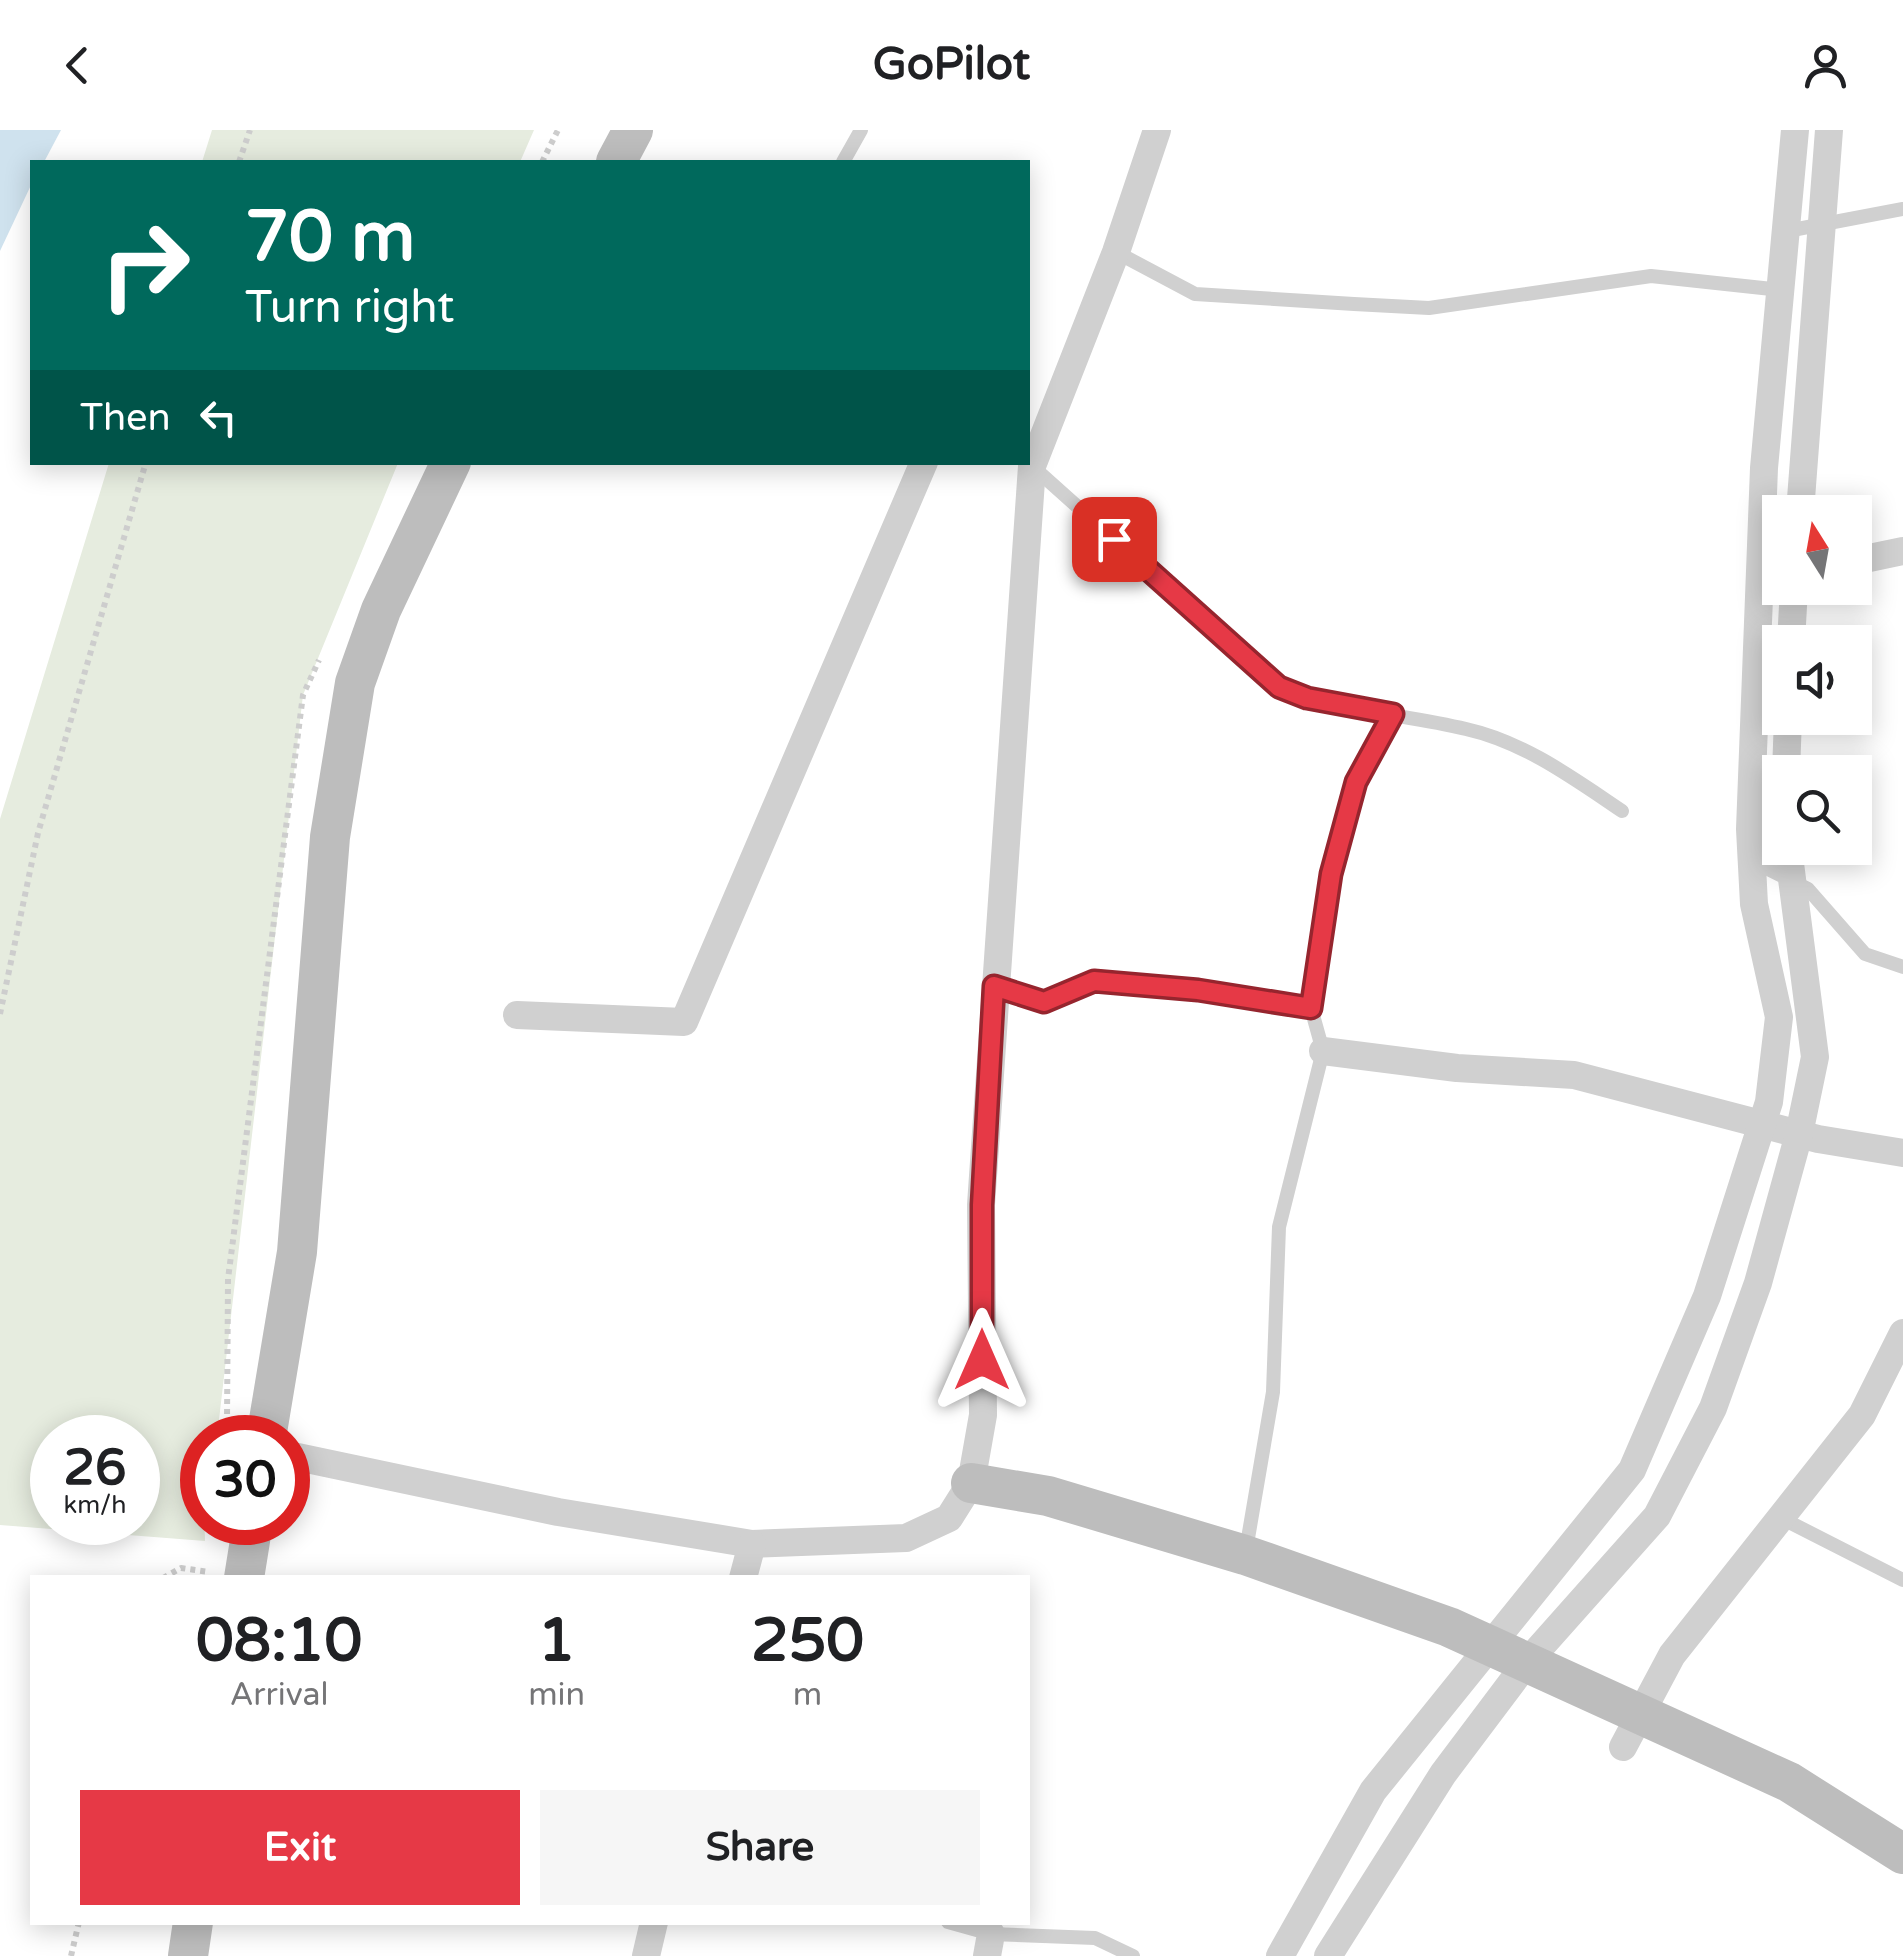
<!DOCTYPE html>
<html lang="en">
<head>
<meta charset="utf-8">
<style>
	body { margin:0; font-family:"Varela Round",sans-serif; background:#f6f6f6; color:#202124; height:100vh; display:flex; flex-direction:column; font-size:38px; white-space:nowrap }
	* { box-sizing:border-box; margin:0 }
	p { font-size:32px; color:#757577 }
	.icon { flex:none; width:55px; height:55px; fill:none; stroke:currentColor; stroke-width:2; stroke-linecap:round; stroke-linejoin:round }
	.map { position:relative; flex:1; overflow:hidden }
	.sheet { position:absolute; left:30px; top:1445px; width:1000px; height:350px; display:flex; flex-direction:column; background:#fff; border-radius:0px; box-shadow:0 5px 25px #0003 }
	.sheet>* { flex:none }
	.banner { position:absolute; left:30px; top:30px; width:1000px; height:305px; border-radius:0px; box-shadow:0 5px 25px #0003; background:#00695c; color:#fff; overflow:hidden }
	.needle { width:65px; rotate:349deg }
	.tools { position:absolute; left:1762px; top:365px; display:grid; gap:20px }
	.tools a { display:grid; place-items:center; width:110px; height:110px; border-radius:0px; background:#fff; box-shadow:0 5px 25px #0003; font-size:50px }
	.speed { position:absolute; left:30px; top:1285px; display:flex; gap:20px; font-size:50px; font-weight:700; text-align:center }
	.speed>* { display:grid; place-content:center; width:130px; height:130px; border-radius:50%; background:#fff; box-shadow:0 5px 25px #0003; line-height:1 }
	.speed small { font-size:25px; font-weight:400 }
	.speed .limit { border:15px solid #d22; background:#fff; color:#111 }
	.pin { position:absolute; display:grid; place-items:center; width:85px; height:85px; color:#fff; margin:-42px; border-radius:20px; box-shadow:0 5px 15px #0006 }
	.me { position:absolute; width:110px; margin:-55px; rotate:0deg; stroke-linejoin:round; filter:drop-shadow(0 0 8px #0008) }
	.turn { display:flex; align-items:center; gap:35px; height:210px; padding:0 50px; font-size:45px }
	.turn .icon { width:130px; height:130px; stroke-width:2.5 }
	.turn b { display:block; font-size:70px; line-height:85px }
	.then { display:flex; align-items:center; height:95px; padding:0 50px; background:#0003; gap:20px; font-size:38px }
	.eta { display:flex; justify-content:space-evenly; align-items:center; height:170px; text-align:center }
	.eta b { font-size:60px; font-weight:700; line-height:70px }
	.action { display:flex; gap:20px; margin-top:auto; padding:20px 50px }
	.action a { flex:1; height:115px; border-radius:0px; background:#e63946; color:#fff; font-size:40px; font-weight:700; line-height:115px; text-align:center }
	.action a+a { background:#f6f6f6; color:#202124 }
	header { display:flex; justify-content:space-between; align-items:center; height:130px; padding:0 50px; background:#fff; font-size:45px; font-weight:700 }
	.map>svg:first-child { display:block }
</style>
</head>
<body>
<header><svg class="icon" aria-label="back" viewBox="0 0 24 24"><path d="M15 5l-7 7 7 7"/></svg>GoPilot<svg class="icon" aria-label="person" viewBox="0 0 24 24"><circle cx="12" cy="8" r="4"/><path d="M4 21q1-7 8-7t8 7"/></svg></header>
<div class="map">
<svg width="1903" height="1826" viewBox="0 0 1903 1826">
	<rect width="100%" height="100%" fill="#fff"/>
	<g fill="#e6ecdf" fill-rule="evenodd">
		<path d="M212,0H534L520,32H202Z"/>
		<path d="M109,333H398L303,565L217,1307L202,1308L205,1411L0,1395V689ZM52,1308H138V1392H52Z"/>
	</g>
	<path fill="#cfe2ee" d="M0,0H61L44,32H32V53L0,121Z"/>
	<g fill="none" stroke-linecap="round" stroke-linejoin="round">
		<g stroke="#cdcdcd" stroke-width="6" stroke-dasharray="5 5" stroke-linecap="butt">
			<path d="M239,32L250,0"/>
			<path d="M542,32L558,0"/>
			<path d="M0,884L38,703L146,332"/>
			<path d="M227,1294L228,1149L303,565L319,530"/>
			<path d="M163,1448L181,1438L209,1442"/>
			<path d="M71,1826L79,1792"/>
		</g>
		<g stroke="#d0d0d0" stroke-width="14">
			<path d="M843,32L861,0"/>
			<path d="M1787,101L1903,79"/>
			<path d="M1116,122L1195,164L1354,174L1429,178L1651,146L1781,160"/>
			<path d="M1032,336L1279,557C1338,581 1404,584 1466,599C1524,612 1573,648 1622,681"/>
			<path d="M1752,731L1808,759L1865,824L1903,837"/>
			<path d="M995,856L1044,872L1094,851L1198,860L1311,878"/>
			<path d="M1783,1389L1903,1450"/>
			<path d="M1246,1420L1273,1262L1279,1097L1323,921L1311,878L1331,744L1356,652L1393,585"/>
			<path d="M948,1792L991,1804L1095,1808L1133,1826"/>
		</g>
		<g stroke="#d0d0d0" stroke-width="28">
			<path d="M1800,382L1829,0"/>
			<path d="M1855,431L1903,421"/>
			<path d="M1791,512L1794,458"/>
			<path d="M1786,642L1788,588"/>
			<path d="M517,885L684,892L924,332"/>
			<path d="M1323,921L1457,938L1574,945L1818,1009L1903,1023"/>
			<path d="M288,1325L558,1382L752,1414L906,1408L949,1388L971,1353L983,1285L981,1075L1032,336L1116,122L1157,0"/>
			<path d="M743,1448L752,1414"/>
			<path d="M1623,1617L1672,1525L1862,1285L1903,1203"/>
			<path d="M646,1826L654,1792"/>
			<path d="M987,1826L991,1804"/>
			<path d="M1280,1826L1373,1661L1632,1340L1707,1166L1769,972L1779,887L1754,774L1750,699L1764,338L1795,0"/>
			<path d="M1328,1826L1443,1644L1528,1531L1657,1386L1713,1278L1758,1153L1799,1004L1815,927L1788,718"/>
		</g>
		<g stroke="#bdbdbd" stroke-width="40">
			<path d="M616,32L633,0"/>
			<path d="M266,1308L297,1122L330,707L355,553L381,480L451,332"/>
			<path d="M971,1353L1048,1366L1245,1425L1449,1497L1789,1652L1903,1724"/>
			<path d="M244,1448L253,1392"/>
			<path d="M188,1826L193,1792"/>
		</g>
	</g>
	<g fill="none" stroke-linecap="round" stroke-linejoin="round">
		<g stroke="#96252e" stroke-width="25">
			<path id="route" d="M982,1230V1075L994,856L1044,872L1094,851L1198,860L1311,878L1331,744L1356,652L1393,584L1307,568L1279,557L1114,409"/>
		</g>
		<use href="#route" stroke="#e63946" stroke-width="18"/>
	</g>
</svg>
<div class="tools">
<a><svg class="needle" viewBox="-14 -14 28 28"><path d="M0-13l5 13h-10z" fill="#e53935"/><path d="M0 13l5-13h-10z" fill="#757577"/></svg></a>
<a><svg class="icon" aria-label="sound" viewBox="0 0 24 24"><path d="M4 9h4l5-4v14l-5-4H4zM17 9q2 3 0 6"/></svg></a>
<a><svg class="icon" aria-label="search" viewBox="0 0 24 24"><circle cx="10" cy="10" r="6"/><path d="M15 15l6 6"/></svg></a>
</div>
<div class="speed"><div>26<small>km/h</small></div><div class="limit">30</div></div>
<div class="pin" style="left:1114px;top:409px;background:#d93025"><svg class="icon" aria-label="arrive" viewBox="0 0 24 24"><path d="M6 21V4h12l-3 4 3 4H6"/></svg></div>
<svg class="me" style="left:982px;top:1230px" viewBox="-20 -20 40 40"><path d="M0-17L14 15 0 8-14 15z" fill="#e63946" stroke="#fff" stroke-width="4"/></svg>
<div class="banner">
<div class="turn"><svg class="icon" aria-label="right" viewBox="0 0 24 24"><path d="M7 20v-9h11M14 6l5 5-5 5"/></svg><div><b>70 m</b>Turn right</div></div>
<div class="then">Then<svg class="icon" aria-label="left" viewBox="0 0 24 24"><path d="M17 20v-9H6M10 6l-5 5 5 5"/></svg></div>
</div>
<section class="sheet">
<div class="eta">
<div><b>08:10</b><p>Arrival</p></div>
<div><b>1</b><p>min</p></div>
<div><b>250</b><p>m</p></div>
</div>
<div class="action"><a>Exit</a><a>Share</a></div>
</section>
</div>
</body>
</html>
